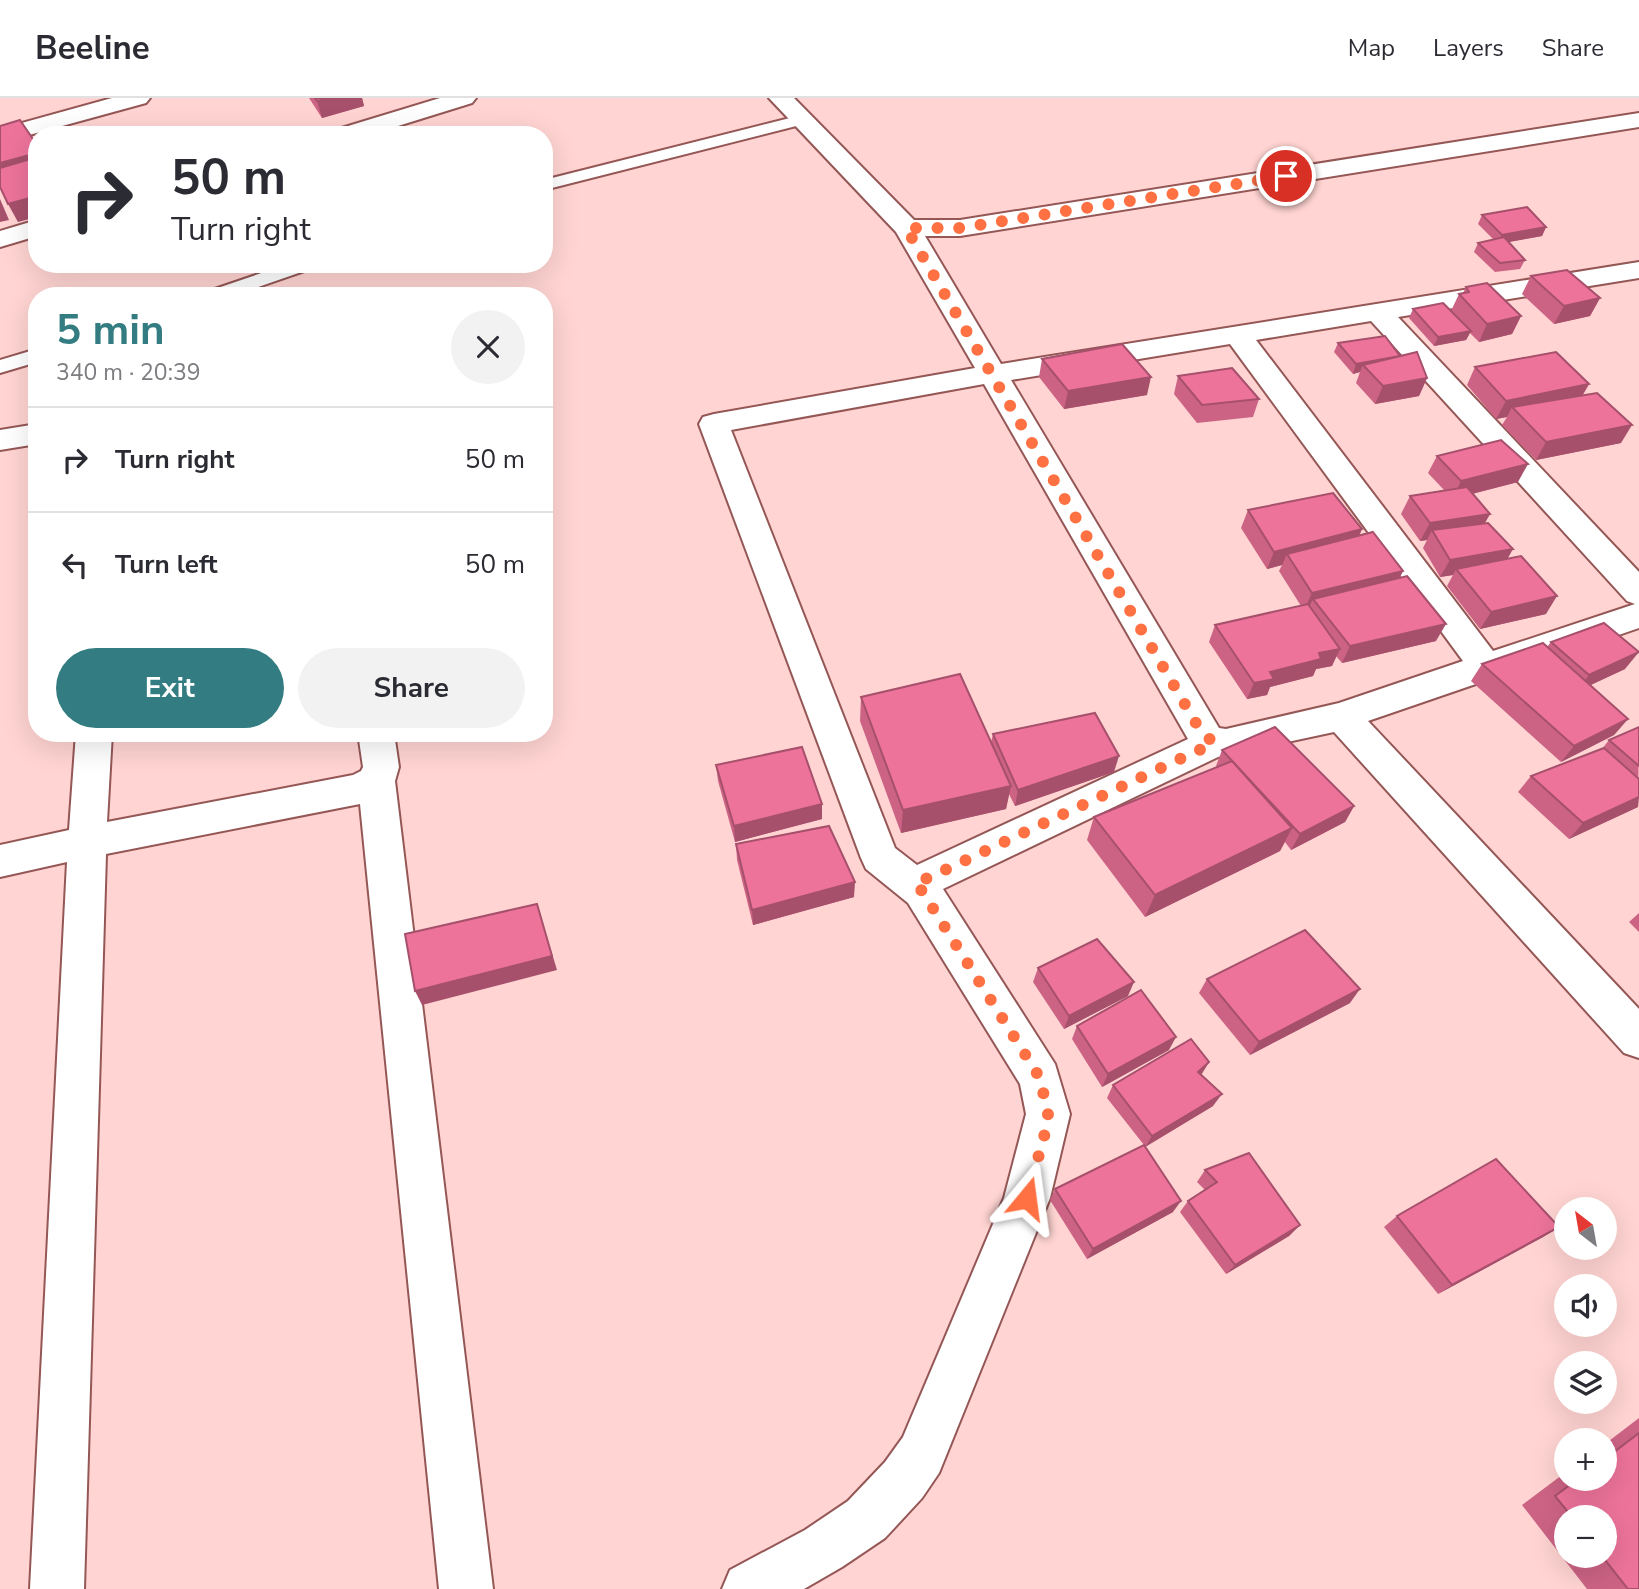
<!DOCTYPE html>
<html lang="en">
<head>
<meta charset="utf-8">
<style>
	body { margin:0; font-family:"Nunito Sans",sans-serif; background:#f2f2f3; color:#2b2b33; height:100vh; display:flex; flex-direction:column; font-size:26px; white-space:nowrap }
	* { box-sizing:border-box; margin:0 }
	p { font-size:23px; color:#7c7c81 }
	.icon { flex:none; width:38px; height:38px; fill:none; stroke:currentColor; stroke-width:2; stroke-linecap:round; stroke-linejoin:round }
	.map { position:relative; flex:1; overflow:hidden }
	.side { position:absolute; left:28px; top:189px; width:525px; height:455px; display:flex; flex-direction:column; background:#fff; border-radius:28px; box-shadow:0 7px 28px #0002 }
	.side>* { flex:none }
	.hud { position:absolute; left:28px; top:28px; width:525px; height:147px; border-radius:28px; box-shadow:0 7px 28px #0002; background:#fff; color:#2b2b33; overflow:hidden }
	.needle { width:46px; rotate:329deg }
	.controls { position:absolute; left:1554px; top:1099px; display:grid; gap:14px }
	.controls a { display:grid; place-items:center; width:63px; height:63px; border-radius:50%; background:#fff; box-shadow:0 7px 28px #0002; font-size:35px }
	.pin { position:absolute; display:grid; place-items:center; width:60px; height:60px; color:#fff; margin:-30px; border:4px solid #fff; border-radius:50%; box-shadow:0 2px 7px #0007 }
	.me { position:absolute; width:77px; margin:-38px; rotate:16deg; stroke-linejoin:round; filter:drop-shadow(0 0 5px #0008) }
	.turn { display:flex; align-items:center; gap:24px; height:147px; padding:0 28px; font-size:32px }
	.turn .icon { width:91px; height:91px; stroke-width:2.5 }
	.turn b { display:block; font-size:49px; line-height:60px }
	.round { display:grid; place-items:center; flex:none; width:74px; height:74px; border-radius:37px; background:#f2f2f3 }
	.summary { display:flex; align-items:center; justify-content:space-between; height:119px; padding:0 28px }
	h1 { font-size:42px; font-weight:700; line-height:52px; color:#337c81 }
	.primary-button { display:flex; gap:14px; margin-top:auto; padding:14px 28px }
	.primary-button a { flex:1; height:80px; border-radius:42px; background:#337c81; color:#fff; font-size:28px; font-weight:700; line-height:80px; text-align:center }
	.primary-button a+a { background:#f2f2f3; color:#2b2b33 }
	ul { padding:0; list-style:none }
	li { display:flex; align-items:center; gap:21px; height:105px; padding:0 28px; border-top:2px solid #e1e1e2 }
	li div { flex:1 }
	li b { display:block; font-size:26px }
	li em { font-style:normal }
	header { display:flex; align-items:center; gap:42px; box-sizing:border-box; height:98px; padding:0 35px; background:#fff; border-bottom:2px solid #e1e1e2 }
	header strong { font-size:33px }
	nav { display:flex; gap:38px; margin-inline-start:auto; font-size:24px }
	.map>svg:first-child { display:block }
</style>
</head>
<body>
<header>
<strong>Beeline</strong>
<nav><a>Map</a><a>Layers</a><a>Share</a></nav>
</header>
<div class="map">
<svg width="1639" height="1491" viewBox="0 0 1639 1491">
	<rect width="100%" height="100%" fill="#ffd4d2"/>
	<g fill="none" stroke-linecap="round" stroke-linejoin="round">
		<g stroke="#945756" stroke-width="4">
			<g id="lane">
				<path d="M802,17L808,19L810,22L808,25L544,92V82Z"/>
				<path d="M288,166H316L313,170L232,198H204L206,194Z"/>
				<path d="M37,251V264L0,275V262Z"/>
			</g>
		</g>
		<g stroke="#945756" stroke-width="4">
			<g id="street">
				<path d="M112,0H150L146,5L0,45V31Z"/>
				<path d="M440,0H476L472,5L369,37H331L335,32Z"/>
				<path d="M769,0H794L914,122H960L1639,15V29L960,138H925L1001,266L1639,164V180L1398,219L1639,474V530L1368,623L1639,911V960L1624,955L1334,634L1218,659L943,791L1055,966L1070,1016L1050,1100L939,1375L922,1400L885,1440L842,1469L804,1491H722L730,1472L805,1432L848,1403L885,1364L903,1339L1004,1100L1026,1016L1020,986L908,805L866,771L861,760L699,326L703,319L714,316L975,270L896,134ZM1371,223L1627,503L1635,506L1493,553L1256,242ZM1230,246L1463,563L1339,605L1226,631L1219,630L1011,282ZM984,286L1188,641L917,767L895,750L731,332Z"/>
				<path d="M37,122V138L0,149V133Z"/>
				<path d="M37,326V346L0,352V332Z"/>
				<path d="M76,635H112L107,724L353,677L361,673L363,669L358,635H394L399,669L395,683L493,1491H439L360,706L106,756L84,1491H30L67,764L0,779V747L69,732Z"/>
			</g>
		</g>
		<use href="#lane" fill="#fff" fill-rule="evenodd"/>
		<use href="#street" fill="#fff" fill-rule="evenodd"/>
	</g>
	<g fill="#cc6385" fill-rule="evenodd">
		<path d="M309,0H362L364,8L322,20Z"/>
		<path d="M1482,117L1546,129L1542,138L1508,144L1525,162L1520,171L1495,174L1474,154L1478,145L1494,142L1478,126Z"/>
		<path d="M1531,178L1600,200L1590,218L1554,226L1522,196Z"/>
		<path d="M1466,189L1521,218L1512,236L1479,244L1470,235L1466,242L1434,248L1409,220L1413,211L1451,213L1459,196L1463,195Z"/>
		<path d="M1338,245L1400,258L1427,280L1419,298L1375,306L1356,285L1360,274L1353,276L1334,254Z"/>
		<path d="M1042,261L1147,297L1064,311L1039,279Z"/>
		<path d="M1475,269L1589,286L1583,297L1621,345L1536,362L1502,327L1507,319L1496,321L1467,287Z"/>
		<path d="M1178,278L1259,301L1253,319L1197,325L1174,296Z"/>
		<path d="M1437,358L1518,384L1472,396L1490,416L1484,425L1507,461L1546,516L1480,531L1447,488L1453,477L1440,479L1423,450L1427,442L1420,443L1401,416L1410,398L1444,392L1428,375Z"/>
		<path d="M1248,412L1362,431L1359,438L1403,473L1400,479L1436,543L1342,565L1336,558L1332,568L1316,571L1313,578L1270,589L1267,597L1247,601L1209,544L1215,527L1301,508L1279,473L1282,467L1267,471L1241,430Z"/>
		<path d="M1551,544L1625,571L1590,587L1628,621L1614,637L1561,664L1471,583L1482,566L1547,549Z"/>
		<path d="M861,599L991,644L993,636L1114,674L1015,708L1009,696L1006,711L901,735L860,623Z"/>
		<path d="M1639,629L1638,709L1569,741L1518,694L1531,678L1602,651L1609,642Z"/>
		<path d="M1222,652L1354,708L1345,724L1291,752L1285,744L1280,753L1145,819L1087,742L1094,719L1217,670L1216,668Z"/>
		<path d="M716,667L822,706V721L735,744L718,683Z"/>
		<path d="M736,746L854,799L753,827L737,762Z"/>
		<path d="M1639,815V834L1629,824Z"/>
		<path d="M1038,870L1128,898L1064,931L1033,884Z"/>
		<path d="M1207,881L1350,905L1250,957L1199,895Z"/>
		<path d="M1077,928L1169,952L1102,989L1072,941Z"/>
		<path d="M1209,964L1201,977L1213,1008L1145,1049L1173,1114L1087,1161L1050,1102L1055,1091L1144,1047L1107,1000L1113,987Z"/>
		<path d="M1205,1072L1300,1127L1289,1138L1226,1176L1180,1114L1188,1103L1205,1092L1197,1084Z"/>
		<path d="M1397,1118L1559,1129L1543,1139L1438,1196L1384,1129Z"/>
		<path d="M1639,1320V1491H1587L1522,1407L1566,1374V1381H1605V1346ZM1566,1419H1605V1458H1566Z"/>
	</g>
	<g fill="#a6506c">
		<path d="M327,0H362L364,8L322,20L317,3Z"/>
		<path d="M37,55V75L0,86V65Z"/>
		<path d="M37,98V119L18,124L8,106Z"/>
		<path d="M0,101L9,122L0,124Z"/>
		<path d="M1546,129L1542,138L1498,146L1502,137Z"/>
		<path d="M1600,200L1590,218L1554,226L1564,208Z"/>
		<path d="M1521,218L1512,236L1479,244L1487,226Z"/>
		<path d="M1471,233L1466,242L1434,248L1438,239Z"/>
		<path d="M1402,259L1363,267L1360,274L1353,276L1356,266Z"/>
		<path d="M1151,279L1147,297L1064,311L1068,293Z"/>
		<path d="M1427,280L1419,298L1375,306L1383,288Z"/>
		<path d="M1589,286L1578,304L1512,309L1507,319L1496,321L1506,303Z"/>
		<path d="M1632,327L1621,345L1536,362L1546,344Z"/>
		<path d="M1528,366L1518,384L1452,401L1461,383Z"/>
		<path d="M1490,416L1480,434L1432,432L1427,442L1420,443L1430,425Z"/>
		<path d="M1362,431L1354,449L1287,456L1282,467L1267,471L1274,454Z"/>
		<path d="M1513,451L1503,469L1456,471L1453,477L1440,479L1450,462Z"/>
		<path d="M1403,473L1394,490L1313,501L1308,511L1304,512L1312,495Z"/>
		<path d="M1557,498L1546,516L1480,531L1491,514Z"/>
		<path d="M1446,526L1436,543L1342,565L1350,548Z"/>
		<path d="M1340,551L1332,568L1316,571L1313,578L1270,589L1267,597L1247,601L1254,585L1270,574L1319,555Z"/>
		<path d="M1639,554L1625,571L1576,594L1589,577Z"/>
		<path d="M1628,621L1614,637L1561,664L1574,648Z"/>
		<path d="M1119,658L1114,674L1015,708L1018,692Z"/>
		<path d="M1011,688L1006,711L901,735L903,712Z"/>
		<path d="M1639,699L1638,709L1569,741L1583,725Z"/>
		<path d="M822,706V721L735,744L734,728Z"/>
		<path d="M1354,708L1345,724L1291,752L1300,736Z"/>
		<path d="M1292,730L1280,753L1145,819L1155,797Z"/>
		<path d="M855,784L854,799L753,827L752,812Z"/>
		<path d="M537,806L557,872L422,907L415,893Z"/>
		<path d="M1134,884L1128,898L1064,931L1069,918Z"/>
		<path d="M1360,891L1350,905L1250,957L1259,944Z"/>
		<path d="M1176,939L1169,952L1102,989L1108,976Z"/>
		<path d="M1209,964L1201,977L1198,974Z"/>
		<path d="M1222,996L1213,1008L1145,1049L1152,1038Z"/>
		<path d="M1181,1103L1173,1114L1087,1161L1093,1151Z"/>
		<path d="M1300,1127L1289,1138L1226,1176L1235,1167Z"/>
		<path d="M1559,1129L1543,1139L1438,1196L1452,1187Z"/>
	</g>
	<g fill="#ed739b" stroke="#a6506c" stroke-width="2">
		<path d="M315,0H327L317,3Z"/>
		<path d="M20,22L37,47V55L0,65V28Z"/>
		<path d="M338,30L345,37H313Z"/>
		<path d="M37,59V98L8,106L0,89V70Z"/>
		<path d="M1527,109L1546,129L1502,137L1482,117Z"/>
		<path d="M1504,139L1525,162L1500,165L1478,145Z"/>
		<path d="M1567,172L1600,200L1564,208L1531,178Z"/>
		<path d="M1487,185L1521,218L1487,226L1459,196L1469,194L1466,189Z"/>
		<path d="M1443,205L1471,233L1438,239L1413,211Z"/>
		<path d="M1385,238L1400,258L1356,266L1338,245Z"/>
		<path d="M1122,246L1151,279L1068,293L1042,261Z"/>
		<path d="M1417,254L1427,280L1383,288L1363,267Z"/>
		<path d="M1556,254L1589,286L1506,303L1475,269Z"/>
		<path d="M1232,270L1259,301L1202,307L1178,278Z"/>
		<path d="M1597,295L1632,327L1546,344L1512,309Z"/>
		<path d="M1501,342L1528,366L1461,383L1437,358Z"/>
		<path d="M1467,389L1490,416L1430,425L1410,398Z"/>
		<path d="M1333,395L1362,431L1274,454L1248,412Z"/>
		<path d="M1488,425L1513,451L1450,462L1432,432Z"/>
		<path d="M1373,434L1403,473L1312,495L1287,456Z"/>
		<path d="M1521,458L1557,498L1491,514L1456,471Z"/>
		<path d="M1407,478L1446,526L1350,548L1313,501Z"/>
		<path d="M1308,506L1340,551L1319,555L1321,561L1270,574L1274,581L1254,585L1215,527Z"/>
		<path d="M1604,525L1639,554L1589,577L1551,544Z"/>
		<path d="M1543,545L1628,621L1574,648L1482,566Z"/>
		<path d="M960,576L1011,688L903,712L861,599Z"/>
		<path d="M1095,615L1119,658L1018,692L993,636Z"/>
		<path d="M1275,629L1354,708L1300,736L1222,652Z"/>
		<path d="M1639,629V668L1609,642Z"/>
		<path d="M802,649L822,706L734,728L716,667Z"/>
		<path d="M1604,650L1639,681V699L1583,725L1531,678Z"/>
		<path d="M1232,663L1292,730L1155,797L1094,719Z"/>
		<path d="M829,728L855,784L752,812L736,746Z"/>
		<path d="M537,806L552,858L415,893L405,836Z"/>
		<path d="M1305,832L1360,891L1259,944L1207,881Z"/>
		<path d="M1097,841L1134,884L1069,918L1038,870Z"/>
		<path d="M1141,892L1176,939L1108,976L1077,928Z"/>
		<path d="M1191,941L1209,964L1198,974L1222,996L1152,1038L1113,987Z"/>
		<path d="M1144,1047L1181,1103L1093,1151L1055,1091Z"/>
		<path d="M1249,1055L1300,1127L1235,1167L1188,1103L1217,1084L1205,1072Z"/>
		<path d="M1496,1061L1559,1129L1452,1187L1397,1118Z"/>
		<path d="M1639,1335V1491H1628L1602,1458H1605V1419H1572L1555,1398L1578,1381H1605V1361Z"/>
	</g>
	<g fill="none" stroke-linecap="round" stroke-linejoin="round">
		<path stroke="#ff7043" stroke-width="12" stroke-dasharray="0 21.6" d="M1027,1100L1045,1035L1048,1016L1040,980L922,793L915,786L1214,645L1200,632L906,130H960L1286,78"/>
	</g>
</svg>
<div class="controls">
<a><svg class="needle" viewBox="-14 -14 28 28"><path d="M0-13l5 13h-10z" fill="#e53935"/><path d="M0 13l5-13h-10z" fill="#7c7c81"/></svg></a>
<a><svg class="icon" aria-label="sound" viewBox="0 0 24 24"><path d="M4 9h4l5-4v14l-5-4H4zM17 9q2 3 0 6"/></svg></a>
<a><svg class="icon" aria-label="layers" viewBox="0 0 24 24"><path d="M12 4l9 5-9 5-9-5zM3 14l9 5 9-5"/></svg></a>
<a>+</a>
<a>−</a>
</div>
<div class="pin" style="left:1286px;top:78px;background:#d93025"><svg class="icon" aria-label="arrive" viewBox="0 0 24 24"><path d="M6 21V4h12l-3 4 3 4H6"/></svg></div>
<svg class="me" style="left:1027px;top:1100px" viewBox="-20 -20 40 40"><path d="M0-17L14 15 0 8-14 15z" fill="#ff7043" stroke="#fff" stroke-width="4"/></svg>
<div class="hud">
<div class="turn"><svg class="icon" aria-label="right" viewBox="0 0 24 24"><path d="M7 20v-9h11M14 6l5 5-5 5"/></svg><div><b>50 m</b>Turn right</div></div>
</div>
<section class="side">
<div class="summary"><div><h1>5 min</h1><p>340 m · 20:39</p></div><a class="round"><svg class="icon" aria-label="close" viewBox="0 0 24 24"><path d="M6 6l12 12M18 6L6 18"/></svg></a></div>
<ul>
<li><svg class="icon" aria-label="right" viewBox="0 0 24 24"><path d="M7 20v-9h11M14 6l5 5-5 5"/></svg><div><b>Turn right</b></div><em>50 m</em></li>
<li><svg class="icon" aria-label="left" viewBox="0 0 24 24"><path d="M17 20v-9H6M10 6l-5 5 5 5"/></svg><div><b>Turn left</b></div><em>50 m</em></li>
</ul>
<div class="primary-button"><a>Exit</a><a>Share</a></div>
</section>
</div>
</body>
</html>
